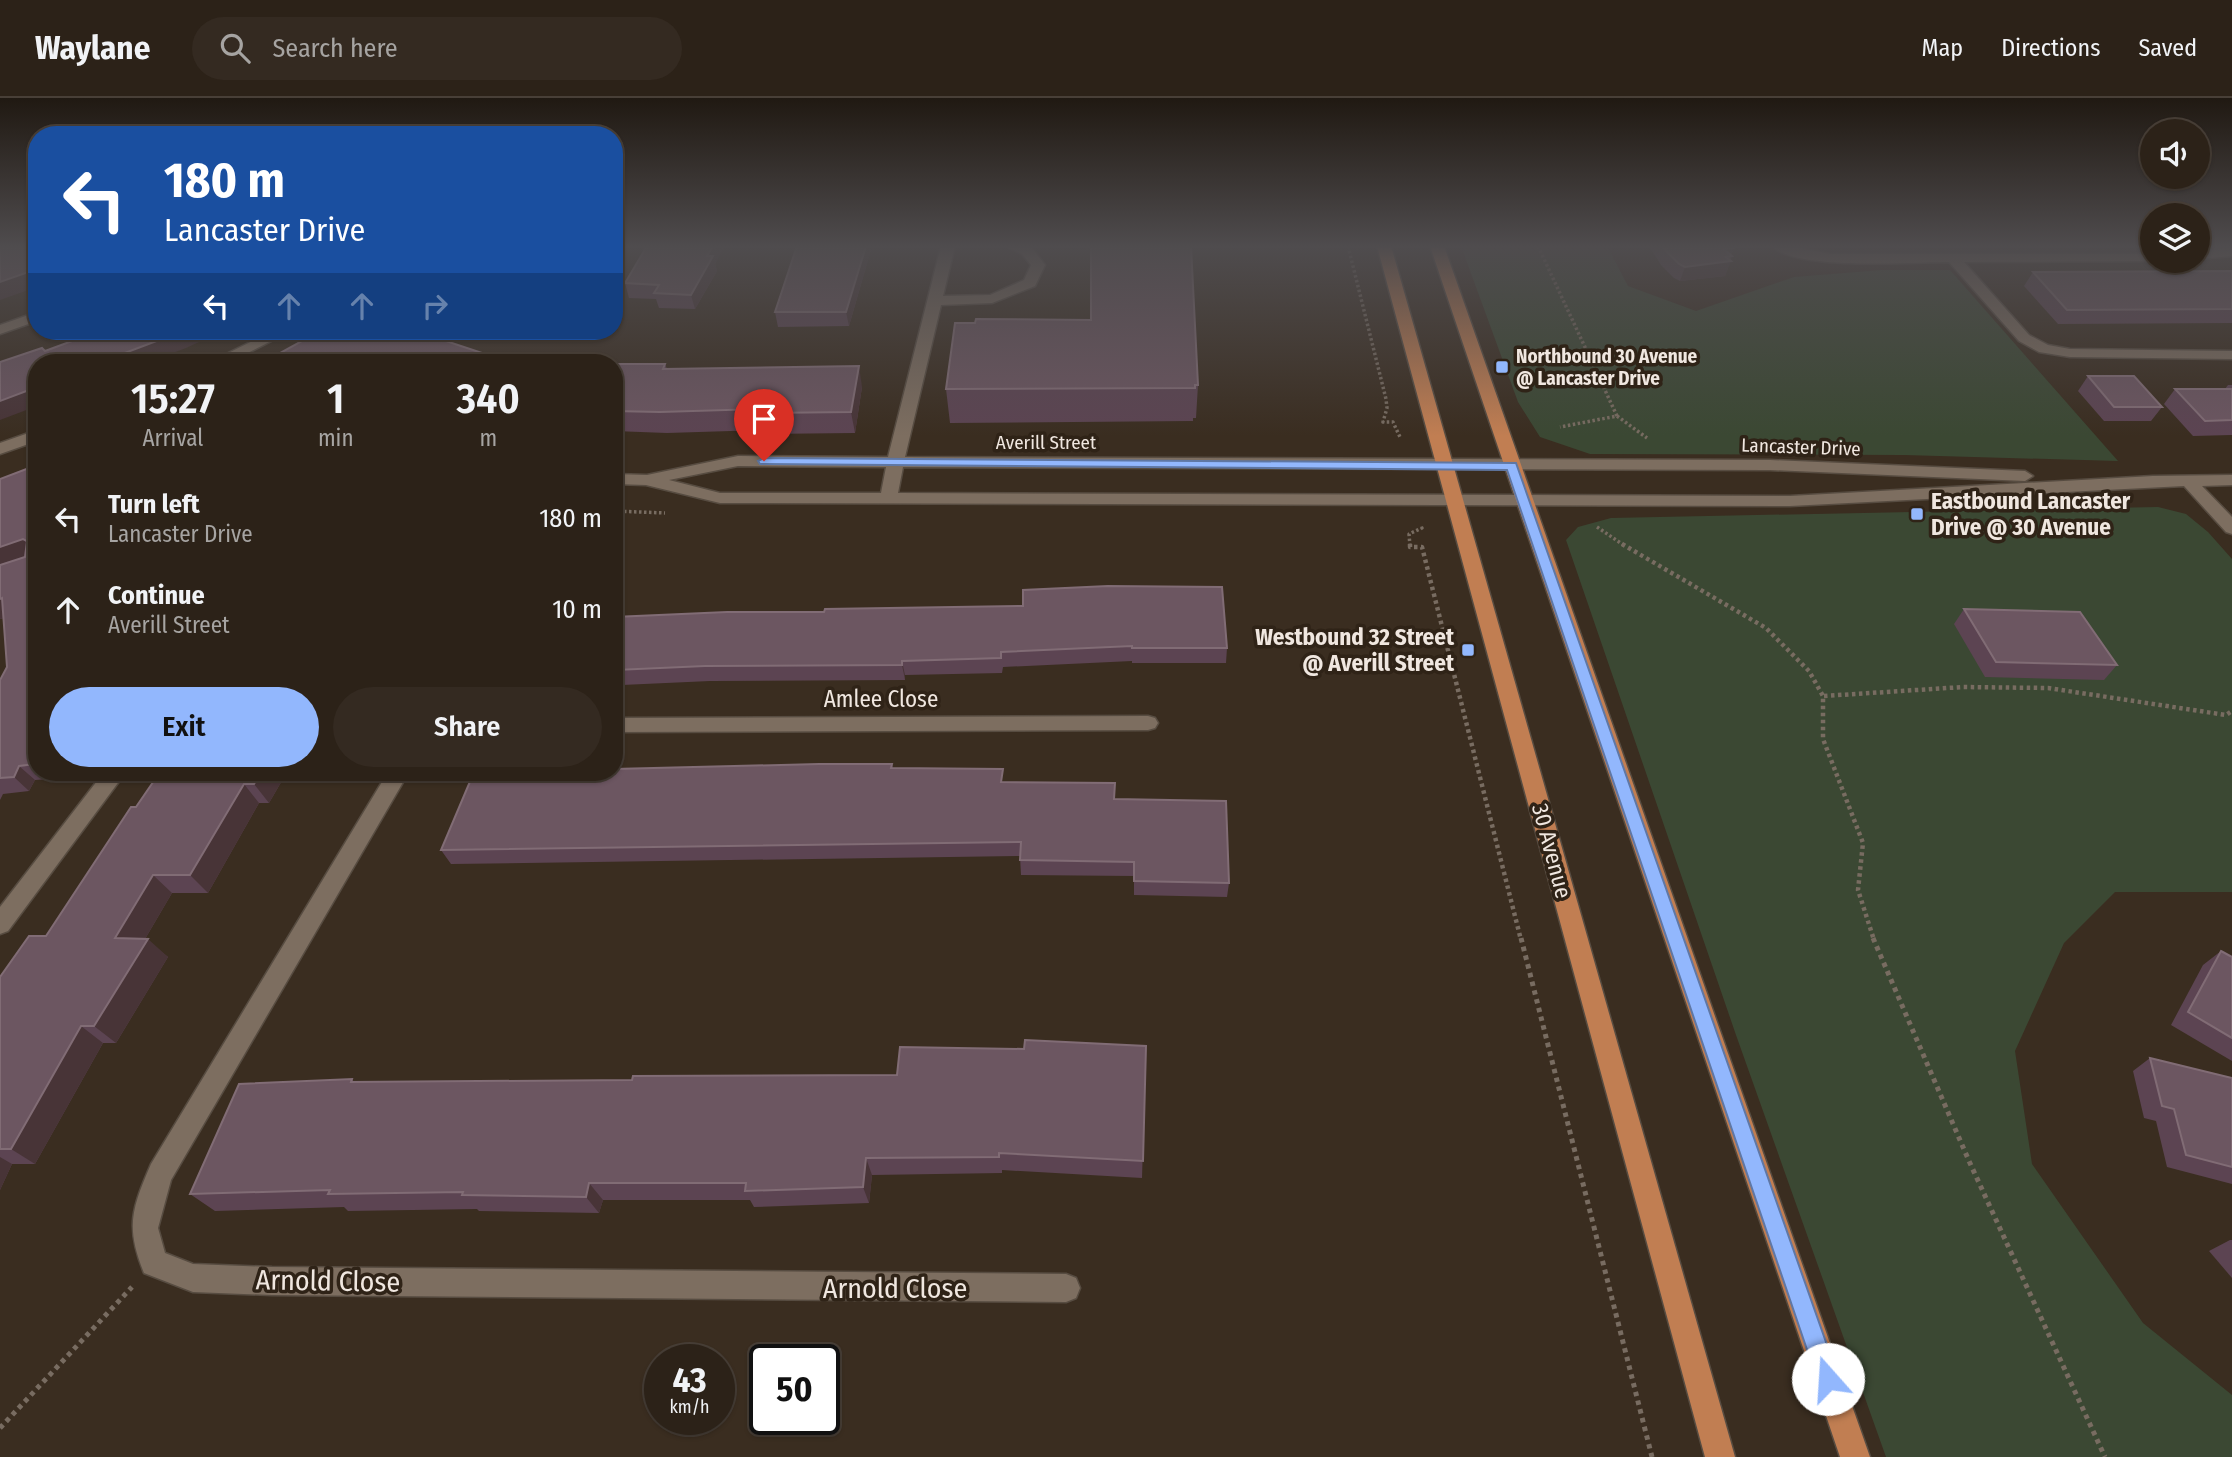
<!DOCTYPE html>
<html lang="en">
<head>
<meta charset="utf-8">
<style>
	body { margin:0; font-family:"Fira Sans Condensed",sans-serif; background:#342a21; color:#f1f3f6; height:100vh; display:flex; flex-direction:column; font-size:26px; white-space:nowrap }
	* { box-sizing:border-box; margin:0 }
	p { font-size:23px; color:#a6a4a2 }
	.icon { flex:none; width:38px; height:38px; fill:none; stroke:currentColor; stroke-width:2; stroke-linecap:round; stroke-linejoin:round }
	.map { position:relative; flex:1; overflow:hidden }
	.drawer { position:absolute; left:28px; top:256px; width:595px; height:427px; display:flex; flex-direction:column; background:#2c2218; border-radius:28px; box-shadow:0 2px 5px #0004,0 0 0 2px #483f37 }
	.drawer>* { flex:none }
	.top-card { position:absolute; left:28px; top:28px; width:595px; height:214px; border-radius:28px; box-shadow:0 2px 5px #0004,0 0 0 2px #483f37; background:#1a4fa0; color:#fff; overflow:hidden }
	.tools { position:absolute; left:2140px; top:21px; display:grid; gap:14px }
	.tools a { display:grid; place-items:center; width:70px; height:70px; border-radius:50%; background:#2c2218; box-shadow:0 2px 5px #0004,0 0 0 2px #483f37; font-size:35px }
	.speed { position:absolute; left:644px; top:1246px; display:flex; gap:14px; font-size:35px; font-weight:700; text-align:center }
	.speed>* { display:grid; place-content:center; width:91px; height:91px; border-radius:50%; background:#2c2218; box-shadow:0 2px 5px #0004,0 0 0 2px #483f37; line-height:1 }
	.speed small { font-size:18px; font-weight:400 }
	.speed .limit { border:4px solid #111; border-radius:10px; background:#fff; color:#111 }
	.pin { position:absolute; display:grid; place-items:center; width:60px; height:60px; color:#fff; margin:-72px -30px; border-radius:50% 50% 50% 0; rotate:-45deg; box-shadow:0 0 7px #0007 }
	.pin .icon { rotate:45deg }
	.me { position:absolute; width:77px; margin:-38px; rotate:341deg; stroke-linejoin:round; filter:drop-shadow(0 0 5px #0008) }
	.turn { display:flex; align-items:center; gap:24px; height:147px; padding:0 21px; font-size:32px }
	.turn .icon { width:91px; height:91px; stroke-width:2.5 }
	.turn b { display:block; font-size:49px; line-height:60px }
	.lanes { display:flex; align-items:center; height:66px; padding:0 21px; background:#0003; justify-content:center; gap:35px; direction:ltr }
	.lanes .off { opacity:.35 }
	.eta { display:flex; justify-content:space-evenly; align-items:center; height:119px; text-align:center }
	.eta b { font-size:42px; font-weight:600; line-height:49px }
	.button { display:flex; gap:14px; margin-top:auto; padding:14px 21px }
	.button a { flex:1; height:80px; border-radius:42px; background:#92b7fd; color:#111; font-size:28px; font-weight:600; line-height:80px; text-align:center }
	.button a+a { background:#342a21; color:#f1f3f6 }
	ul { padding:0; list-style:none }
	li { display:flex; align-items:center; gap:21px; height:91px; padding:0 21px }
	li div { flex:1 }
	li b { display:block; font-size:26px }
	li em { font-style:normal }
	header { display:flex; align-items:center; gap:42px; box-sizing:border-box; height:98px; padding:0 35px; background:#2c2218; border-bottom:2px solid #483f37 }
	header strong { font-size:33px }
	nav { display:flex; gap:38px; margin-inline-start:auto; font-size:24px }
	.search { width:490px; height:63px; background:#342a21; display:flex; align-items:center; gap:18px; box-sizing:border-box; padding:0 24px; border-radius:38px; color:#a6a4a2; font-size:26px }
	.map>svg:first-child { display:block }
</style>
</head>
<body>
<header>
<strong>Waylane</strong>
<div class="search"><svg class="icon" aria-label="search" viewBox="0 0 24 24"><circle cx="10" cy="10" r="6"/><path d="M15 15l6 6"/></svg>Search here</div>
<nav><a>Map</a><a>Directions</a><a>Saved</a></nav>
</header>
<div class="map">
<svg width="2232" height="1359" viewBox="0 0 2232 1359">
	<rect width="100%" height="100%" fill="#3a2d20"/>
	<g fill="#3b4833">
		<path d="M1461,148H1607L1628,188L1696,213L1794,179L1882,172H1950L2118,363L1904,357L1590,356L1540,339L1518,304Z"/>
		<path d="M2158,409L2186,416L2208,434L2232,461V794H2115L2064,845L2015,953L2032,1066L2143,1225L2232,1297V1359H1886L1736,937L1566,442L1578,429L1611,420Z"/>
	</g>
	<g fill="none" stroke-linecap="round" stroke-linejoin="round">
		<g stroke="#574c41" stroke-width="3">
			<g id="minor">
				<path d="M941,148H955L943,198L990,197L1024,182L1031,167L1022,156L1005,148L1032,150L1045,167L1035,188L992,205L941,207L905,359L1770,362L2025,373L2033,378L2025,383L1770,372L903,369L898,395L1790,398L2153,378L2232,377V387L2202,388L2232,419V436L2226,434L2184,388L1790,408L720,405L646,387L614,386V376L647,377L738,358L888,359ZM738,368L886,369L881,395H720L669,382Z"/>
				<path d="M1771,148H1790L1830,156H2152V163H2157L1964,164L2029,237L2048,247L2070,251L2232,253V261L2070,259L2039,254L2019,243L1949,164C1911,164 1798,173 1771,148Z"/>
				<path d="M2232,150V158L2198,161V153Z"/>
				<path d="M37,214V223L0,236V227Z"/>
				<path d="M273,233H291L230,264H210Z"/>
				<path d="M37,332V343L0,356V345Z"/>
				<path d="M1148,618L1155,620L1158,625L1155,630L1148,632L614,634V620Z"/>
				<path d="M104,674H126L8,833L0,836V809Z"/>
				<path d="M388,674H409L171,1082L158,1130L165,1155L193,1166L272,1169L1066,1176L1076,1180L1080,1190L1076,1200L1066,1204L272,1197L193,1194L144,1175C125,1129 132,1110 151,1066Z"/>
			</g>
		</g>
		<g stroke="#574c41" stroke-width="3">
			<g id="major">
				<path d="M1377,148H1391L1735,1359H1705Z"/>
				<path d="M1430,148H1444L1870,1359H1840Z"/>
			</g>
		</g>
		<g stroke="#786c61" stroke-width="3.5" stroke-dasharray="2.5 2.5" stroke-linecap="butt">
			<path d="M1348,148L1386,301L1387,310L1383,324H1393L1400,339"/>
			<path d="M1538,148L1617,318L1560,329"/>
			<path d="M1617,318L1647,340"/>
			<path d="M614,413L665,415"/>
			<path d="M1597,429L1625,448"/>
			<path d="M1410,448L1409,436L1422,430L1419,428"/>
		</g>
		<g stroke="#786c61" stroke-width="4.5" stroke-dasharray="3.5 3.5" stroke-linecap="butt">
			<path d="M1410,446V449H1422L1521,842"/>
			<path d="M1622,446L1766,530L1809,573L1823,598V641L1863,745L1858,792L1874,842"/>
			<path d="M1824,598L1963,589L2048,590L2226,617L2232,613"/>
		</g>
		<g stroke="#786c61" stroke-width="5" stroke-dasharray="4.5 4.5" stroke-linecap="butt">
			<path d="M1521,840L1652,1359"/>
			<path d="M1873,840L1969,1063L2105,1359"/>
			<path d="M0,1330L132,1189"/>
		</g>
		<use href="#minor" fill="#7d6e60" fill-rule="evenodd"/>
		<use href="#major" fill="#c17e52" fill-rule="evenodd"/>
	</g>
	<g fill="#5c4452">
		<path d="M647,148H724L715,166L717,173L695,211L659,210L656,201L629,200L625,185Z"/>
		<path d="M795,148H872L849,228L778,229L775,214L796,152Z"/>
		<path d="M1649,148H1733L1734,150L1731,157L1732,158L1725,178L1680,183L1674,180L1661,167Z"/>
		<path d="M2232,173V225L2058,226L2024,188L2033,174Z"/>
		<path d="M280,255L491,258L539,264H286Z"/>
		<path d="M614,266H665L667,271L862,289L855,335L764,336L763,332L667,335L614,333Z"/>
		<path d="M2088,278L2162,309L2151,323H2104L2078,293Z"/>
		<path d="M1198,287L1196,320H1193V323L950,325L946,291Z"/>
		<path d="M2228,287H2232V337L2193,338L2164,306L2175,291H2225Z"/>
		<path d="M37,367V674H53L50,681L35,682L29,693L3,696L0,702V582L7,569L4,520L0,521V381Z"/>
		<path d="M614,508L623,519L1227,550L1226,565H1132V563L1003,569L1002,575L905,577V582L710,583L622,587L620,582H614Z"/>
		<path d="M1964,511L2117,567L2104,582L1985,579L1954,526Z"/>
		<path d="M892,666L893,670L1004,684L1115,701L1229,785L1227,799L1134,797V778L1021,777L1020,758L451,766L441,752Z"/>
		<path d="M160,674H287L269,705H259L208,795H172L145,841L168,859L116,945H103L35,1066H12L0,1092V879L46,838Z"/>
		<path d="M2221,853L2232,859V963L2171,927L2203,867Z"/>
		<path d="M1146,948L1142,1080L1002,1072V1075L872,1077L869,1105L754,1109L750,1102H603L599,1115L479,1113L477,1111L348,1113L344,1109L215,1113L190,1096L352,981L354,984L632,982L897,977L1024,951Z"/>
		<path d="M2150,960L2232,980V1086L2167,1069L2156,1023L2144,1020L2133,973Z"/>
		<path d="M2230,1142H2232V1180L2209,1153Z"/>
	</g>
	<g fill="#483437">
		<path d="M713,148H724L715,166L717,173L695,211L691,197Z"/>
		<path d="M866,148H872L849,228L846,214Z"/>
		<path d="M1734,150L1731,158L1726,159L1731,163L1725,178L1680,183L1685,169L1724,151Z"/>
		<path d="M37,171V189L0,202V184Z"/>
		<path d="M183,233H223L186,250L149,264H101Z"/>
		<path d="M859,268L862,289L855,335L851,314Z"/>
		<path d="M37,289V308L0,322V303Z"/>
		<path d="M23,441L36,456L0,469V449Z"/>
		<path d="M2,500L16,515L0,521V501Z"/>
		<path d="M618,508L624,523L614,519Z"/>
		<path d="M902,563L905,577V582L902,567Z"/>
		<path d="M19,668L35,682L29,693L14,679Z"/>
		<path d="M43,674H53L50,681Z"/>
		<path d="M261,674H287L269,705L254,686Z"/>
		<path d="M244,686L259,705L208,795L190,777Z"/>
		<path d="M153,777L172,795L135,858L115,840Z"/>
		<path d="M148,841L168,859L116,945L94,928Z"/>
		<path d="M81,928L103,945L35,1066L11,1051Z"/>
		<path d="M0,1059L12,1066L0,1092Z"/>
		<path d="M866,1060L872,1077L869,1105L863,1089Z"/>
		<path d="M589,1085L603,1102L599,1115L586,1099Z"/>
	</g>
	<g fill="#6c5661" stroke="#816c75" stroke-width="2">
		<path d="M0,148H37V171L0,184Z"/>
		<path d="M647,148H713L707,158H713L691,197L654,195L659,187L625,185Z"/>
		<path d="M797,148H866L846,214H775Z"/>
		<path d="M1091,148H1191L1198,287H1195V290L946,291L955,225H975L976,221L1091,222Z"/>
		<path d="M1663,148H1733L1734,150L1724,151L1732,158L1726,159L1731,163L1685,169L1679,166L1666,153Z"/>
		<path d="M2232,173V211L2067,212L2033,174Z"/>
		<path d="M99,233H183L101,264H37V289L0,303V264L42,250L45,253Z"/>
		<path d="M320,233H416L491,258L539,264H305L280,255Z"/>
		<path d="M614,266H665L663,271L859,268L851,314L758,315L759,311L660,314L614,313Z"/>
		<path d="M2088,278H2134L2162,309H2114Z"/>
		<path d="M2175,291H2232V322L2205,323Z"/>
		<path d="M37,367V663L35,666L19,668L14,679L0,680V582L7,569L2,500L0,501V467L25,459L27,443L23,441L0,449V381Z"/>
		<path d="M1108,488L1222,489L1227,550H1132V548L1001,554V560L902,563V567L705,568L616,572L617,567H614V519L727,514H824L825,511L1023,508V492Z"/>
		<path d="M614,508H618L614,519Z"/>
		<path d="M1964,511L2080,514L2117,567L1996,564Z"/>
		<path d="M819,666H892L891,670L1003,671L1001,684L1115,685L1114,701L1226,703L1229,785L1134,783V764L1020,762L1021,744L441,752L474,674H614V671Z"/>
		<path d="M160,674H261L254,686H244L190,777H153L115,840L148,841L94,928H81L11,1051H0V879L29,838H46L131,709H136Z"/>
		<path d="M2221,853L2232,859V940L2188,914Z"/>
		<path d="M1025,942L1146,948L1143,1063L999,1055V1059L866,1060L863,1089L745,1093L746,1085H589L586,1099L462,1097L463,1094L328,1096L330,1092L190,1096L239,986L352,981L351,984L632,982L633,978L897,977L900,949L1024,951Z"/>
		<path d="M2150,960L2232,980V1069L2186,1057L2174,1011L2162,1008Z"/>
	</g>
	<linearGradient id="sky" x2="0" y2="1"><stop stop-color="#201912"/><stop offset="0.44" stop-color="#4f4c4e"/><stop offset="1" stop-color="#4f4c4e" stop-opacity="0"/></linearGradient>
	<rect width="2232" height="338" fill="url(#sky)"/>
	<path fill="#92b7fd" stroke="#5f77a4" stroke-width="2" d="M764,360L1516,365L1839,1281L1836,1289L1828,1292L1820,1289L1817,1281L1507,372L760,366L758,363Z"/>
	<g fill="#92b7fd" stroke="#2f2317" stroke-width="2.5">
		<rect x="1495" y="262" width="14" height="14" rx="3.5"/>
		<rect x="1910" y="409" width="14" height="14" rx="3.5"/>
		<rect x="1461" y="545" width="14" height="14" rx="3.5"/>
	</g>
	<g text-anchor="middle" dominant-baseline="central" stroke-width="7" stroke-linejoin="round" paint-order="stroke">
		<g font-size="19" font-weight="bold" fill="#f0e7e0" stroke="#2f2317" text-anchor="start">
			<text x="1516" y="258">Northbound 30 Avenue<tspan x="1516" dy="22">@ Lancaster Drive</tspan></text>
		</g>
		<g font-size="19" fill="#f0e7e0" stroke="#2f2317">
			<text x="1046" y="344">Averill Street</text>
			<text transform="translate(1801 349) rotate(2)">Lancaster Drive</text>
		</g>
		<g font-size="23" font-weight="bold" fill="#f0e7e0" stroke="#2f2317" text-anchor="start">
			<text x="1931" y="403">Eastbound Lancaster<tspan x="1931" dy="26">Drive @ 30 Avenue</tspan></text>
			<text x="1454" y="539" text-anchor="end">Westbound 32 Street<tspan x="1454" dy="26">@ Averill Street</tspan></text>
		</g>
		<g font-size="23" fill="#f0e7e0" stroke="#2f2317">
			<text x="881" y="601">Amlee Close</text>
			<text transform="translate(1552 753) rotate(75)">30 Avenue</text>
		</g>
		<g font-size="28" fill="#f0e7e0" stroke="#2f2317">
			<text transform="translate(328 1183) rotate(1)">Arnold Close</text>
			<text x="895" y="1190">Arnold Close</text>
		</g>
	</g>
</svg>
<div class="tools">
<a><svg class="icon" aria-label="sound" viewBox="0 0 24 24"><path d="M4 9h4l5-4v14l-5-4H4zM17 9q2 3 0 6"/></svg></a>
<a><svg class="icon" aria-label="layers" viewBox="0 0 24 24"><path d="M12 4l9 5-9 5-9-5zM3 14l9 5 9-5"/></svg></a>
</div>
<div class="speed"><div>43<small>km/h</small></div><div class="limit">50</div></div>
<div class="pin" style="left:764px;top:363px;background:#d93025"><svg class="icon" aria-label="arrive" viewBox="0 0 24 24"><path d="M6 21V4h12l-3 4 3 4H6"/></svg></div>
<svg class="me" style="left:1828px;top:1281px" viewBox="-20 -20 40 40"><circle r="19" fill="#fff"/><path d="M0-13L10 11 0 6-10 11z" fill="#92b7fd"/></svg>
<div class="top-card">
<div class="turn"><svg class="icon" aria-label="left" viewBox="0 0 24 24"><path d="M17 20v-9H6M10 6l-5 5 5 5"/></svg><div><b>180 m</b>Lancaster Drive</div></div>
<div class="lanes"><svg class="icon" aria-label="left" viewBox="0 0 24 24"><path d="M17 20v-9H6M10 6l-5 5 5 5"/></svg><svg class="icon off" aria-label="ahead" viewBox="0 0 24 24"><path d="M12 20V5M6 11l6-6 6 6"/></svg><svg class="icon off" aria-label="ahead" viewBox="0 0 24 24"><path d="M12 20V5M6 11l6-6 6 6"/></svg><svg class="icon off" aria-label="right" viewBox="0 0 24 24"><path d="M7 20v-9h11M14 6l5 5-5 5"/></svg></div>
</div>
<section class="drawer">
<div class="eta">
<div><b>15:27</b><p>Arrival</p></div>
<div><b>1</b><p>min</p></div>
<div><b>340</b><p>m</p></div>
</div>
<ul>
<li><svg class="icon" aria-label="left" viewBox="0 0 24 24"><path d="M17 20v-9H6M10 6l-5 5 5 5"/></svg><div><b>Turn left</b><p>Lancaster Drive</p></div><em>180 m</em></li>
<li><svg class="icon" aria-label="ahead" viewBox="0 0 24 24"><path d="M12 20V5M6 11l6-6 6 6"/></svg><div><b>Continue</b><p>Averill Street</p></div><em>10 m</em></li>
</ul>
<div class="button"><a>Exit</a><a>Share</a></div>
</section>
</div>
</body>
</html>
